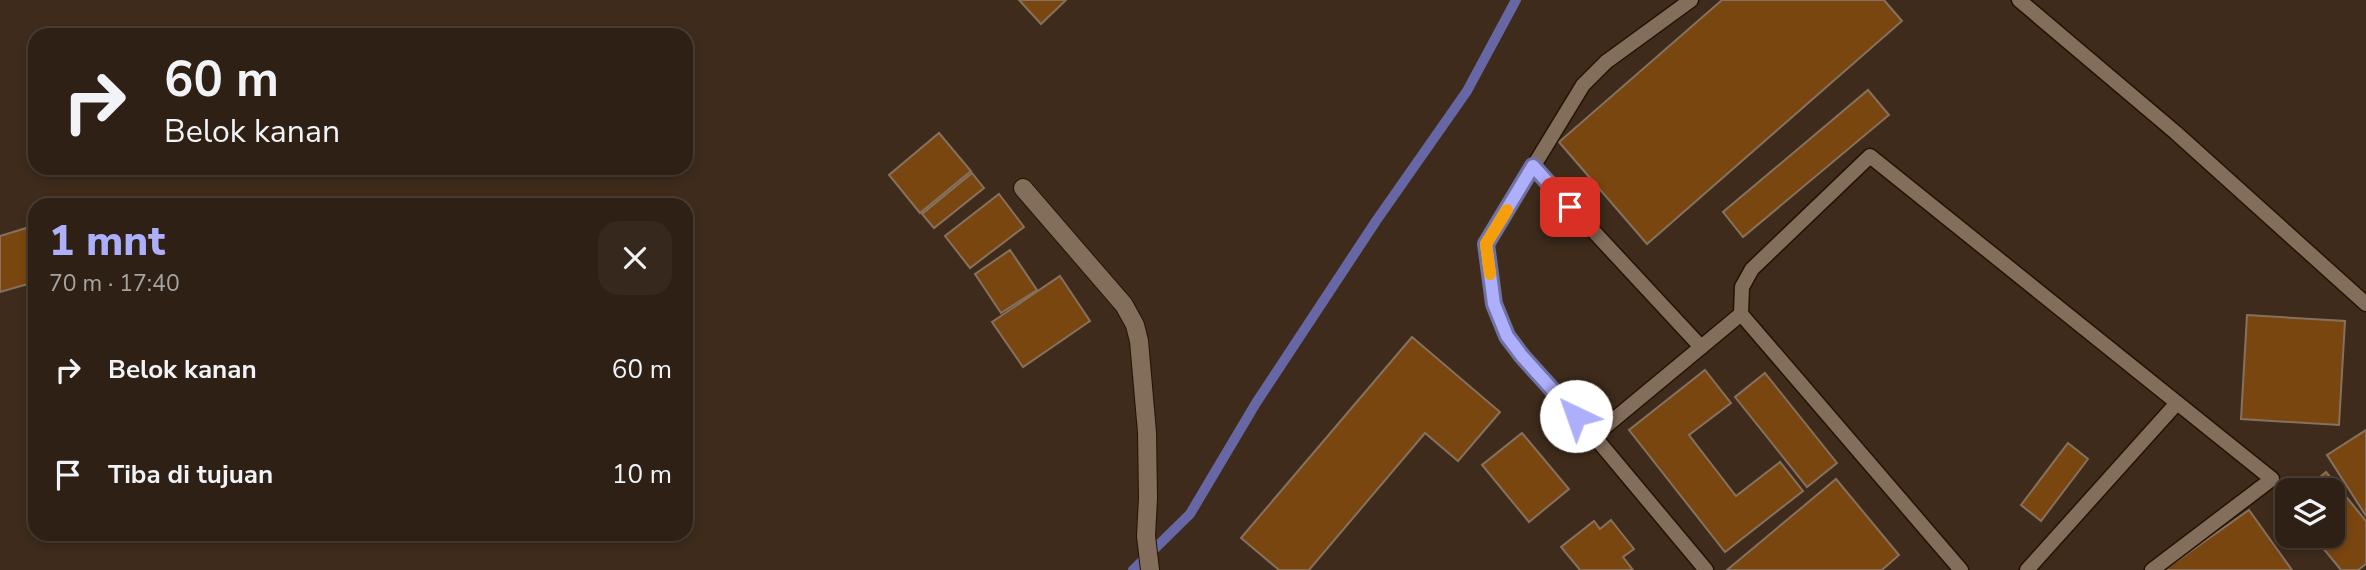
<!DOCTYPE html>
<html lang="id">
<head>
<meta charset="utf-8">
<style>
	body { margin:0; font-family:"Nunito Sans",sans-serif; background:#36281d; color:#f1f3f6; height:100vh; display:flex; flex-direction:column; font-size:26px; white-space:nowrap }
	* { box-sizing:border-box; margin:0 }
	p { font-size:23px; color:#a7a3a0 }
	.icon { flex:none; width:38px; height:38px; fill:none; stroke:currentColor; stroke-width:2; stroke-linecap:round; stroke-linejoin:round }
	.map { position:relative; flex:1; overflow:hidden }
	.details { position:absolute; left:28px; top:198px; width:665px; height:343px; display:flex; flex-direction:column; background:#2e2014; border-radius:21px; box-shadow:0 4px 10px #0003,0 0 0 2px #493e34 }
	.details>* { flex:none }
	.hud { position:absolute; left:28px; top:28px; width:665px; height:147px; border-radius:21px; box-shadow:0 4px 10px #0003,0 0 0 2px #493e34; background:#2e2014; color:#f1f3f6; overflow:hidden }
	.tools { position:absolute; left:2275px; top:478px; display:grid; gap:14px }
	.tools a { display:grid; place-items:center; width:70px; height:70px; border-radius:14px; background:#2e2014; box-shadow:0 4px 10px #0003,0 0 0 2px #493e34; font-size:35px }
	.pin { position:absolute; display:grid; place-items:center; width:60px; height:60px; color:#fff; margin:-30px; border-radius:14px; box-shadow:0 4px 10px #0006 }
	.me { position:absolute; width:77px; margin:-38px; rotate:318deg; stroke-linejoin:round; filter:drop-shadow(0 0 5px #0008) }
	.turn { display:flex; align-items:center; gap:24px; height:147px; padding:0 21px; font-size:32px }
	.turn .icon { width:91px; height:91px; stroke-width:2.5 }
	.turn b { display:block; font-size:49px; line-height:60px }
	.round { display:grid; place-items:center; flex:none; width:74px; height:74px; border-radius:21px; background:#36281d }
	.head { display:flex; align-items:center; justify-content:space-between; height:119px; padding:0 21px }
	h1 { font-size:42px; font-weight:800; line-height:52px; color:#adaffb }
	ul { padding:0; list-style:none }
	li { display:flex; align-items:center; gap:21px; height:105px; padding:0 21px }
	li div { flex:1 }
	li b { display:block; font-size:26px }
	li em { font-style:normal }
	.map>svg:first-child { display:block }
</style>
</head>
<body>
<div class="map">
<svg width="2366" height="570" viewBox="0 0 2366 570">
	<rect width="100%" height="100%" fill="#3e2b1b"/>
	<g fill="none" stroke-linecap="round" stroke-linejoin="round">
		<path stroke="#6767a5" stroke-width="10" d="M1133,570L1190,514L1256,403L1376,221L1467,91L1516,0"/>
	</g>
	<g fill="#7a4610" stroke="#86715f" stroke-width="2">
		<path d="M1019,0H1066L1041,24Z"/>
		<path d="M1722,0H1884L1902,21L1647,244L1559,142Z"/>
		<path d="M1868,90L1889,115L1743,237L1723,212Z"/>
		<path d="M939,133L971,171L920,213L889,175Z"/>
		<path d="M972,173L984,188L934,228L922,214Z"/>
		<path d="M999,194L1024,227L970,268L945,236Z"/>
		<path d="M26,228L35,256V282L0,292V236Z"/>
		<path d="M1010,250L1037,290L1001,313L975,274Z"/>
		<path d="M1060,276L1090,321L1023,367L992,322Z"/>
		<path d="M2247,315L2345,321L2339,425L2241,419Z"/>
		<path d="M1412,337L1500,412L1458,461L1425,433L1309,570H1279L1241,538Z"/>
		<path d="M1705,370L1731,403L1689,435L1736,496L1780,462L1803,491L1725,552L1629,430Z"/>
		<path d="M1765,373L1837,463L1807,487L1735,397Z"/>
		<path d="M2366,430V516L2327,455Z"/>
		<path d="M1522,433L1569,489L1529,522L1482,465Z"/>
		<path d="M2068,443L2088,459L2041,521L2021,505Z"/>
		<path d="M2326,472L2366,521V564L2358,570H2341L2313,536H2333V490H2305Z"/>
		<path d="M1836,479L1899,555L1882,570H1727Z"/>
		<path d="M2249,510L2292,570H2164Z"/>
		<path d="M1611,520L1634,549L1623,557L1633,570H1580L1561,547L1594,521L1600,529Z"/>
	</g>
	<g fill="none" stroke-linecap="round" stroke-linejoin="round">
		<g stroke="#241304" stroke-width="17">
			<g id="lane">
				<path d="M1691,0L1606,62L1583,85L1486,244L1494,304L1507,336L1522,356L1594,436L1706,570"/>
				<path d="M2019,0L2175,132L2366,304"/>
				<path d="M1533,166L1701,347"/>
				<path d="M1594,436L1741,314"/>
				<path d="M1961,570L1741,314L1742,287L1752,269L1870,156L2272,479L2152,570"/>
				<path d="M2027,570L2177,403"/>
			</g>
		</g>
		<g stroke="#241304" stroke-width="20">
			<path id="street" d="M1023,188L1124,305L1135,325L1139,341L1147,432L1148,498L1146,536L1150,570"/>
		</g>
		<use href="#lane" stroke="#836d5b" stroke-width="14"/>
		<use href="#street" stroke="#836d5b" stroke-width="18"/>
	</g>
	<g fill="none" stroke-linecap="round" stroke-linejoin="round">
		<g stroke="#7072a3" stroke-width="18">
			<path id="route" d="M1570,207L1533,166L1486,244L1494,304L1507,336L1522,356L1576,416"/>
		</g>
		<use href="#route" stroke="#adaffb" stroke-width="12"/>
		<path stroke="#f59e0b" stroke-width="12" d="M1490,274L1486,244L1507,210"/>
	</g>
</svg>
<div class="tools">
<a><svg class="icon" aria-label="layers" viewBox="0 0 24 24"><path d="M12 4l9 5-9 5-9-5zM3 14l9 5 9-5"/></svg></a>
</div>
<div class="pin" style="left:1570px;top:207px;background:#d93025"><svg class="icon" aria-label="arrive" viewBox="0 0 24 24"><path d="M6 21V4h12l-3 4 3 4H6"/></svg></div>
<svg class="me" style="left:1576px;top:416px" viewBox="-20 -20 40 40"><circle r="19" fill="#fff"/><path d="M0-13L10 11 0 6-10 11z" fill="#adaffb"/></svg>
<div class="hud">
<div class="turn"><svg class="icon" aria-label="right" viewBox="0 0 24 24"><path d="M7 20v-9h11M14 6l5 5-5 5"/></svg><div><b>60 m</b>Belok kanan</div></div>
</div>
<section class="details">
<div class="head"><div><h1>1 mnt</h1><p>70 m · 17:40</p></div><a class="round"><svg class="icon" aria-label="close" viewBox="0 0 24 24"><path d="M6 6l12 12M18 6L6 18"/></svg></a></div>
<ul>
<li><svg class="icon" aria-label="right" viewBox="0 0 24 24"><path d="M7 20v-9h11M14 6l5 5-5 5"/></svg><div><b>Belok kanan</b></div><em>60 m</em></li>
<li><svg class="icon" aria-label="arrive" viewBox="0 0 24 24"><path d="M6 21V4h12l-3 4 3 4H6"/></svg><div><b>Tiba di tujuan</b></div><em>10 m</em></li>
</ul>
</section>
</div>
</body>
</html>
